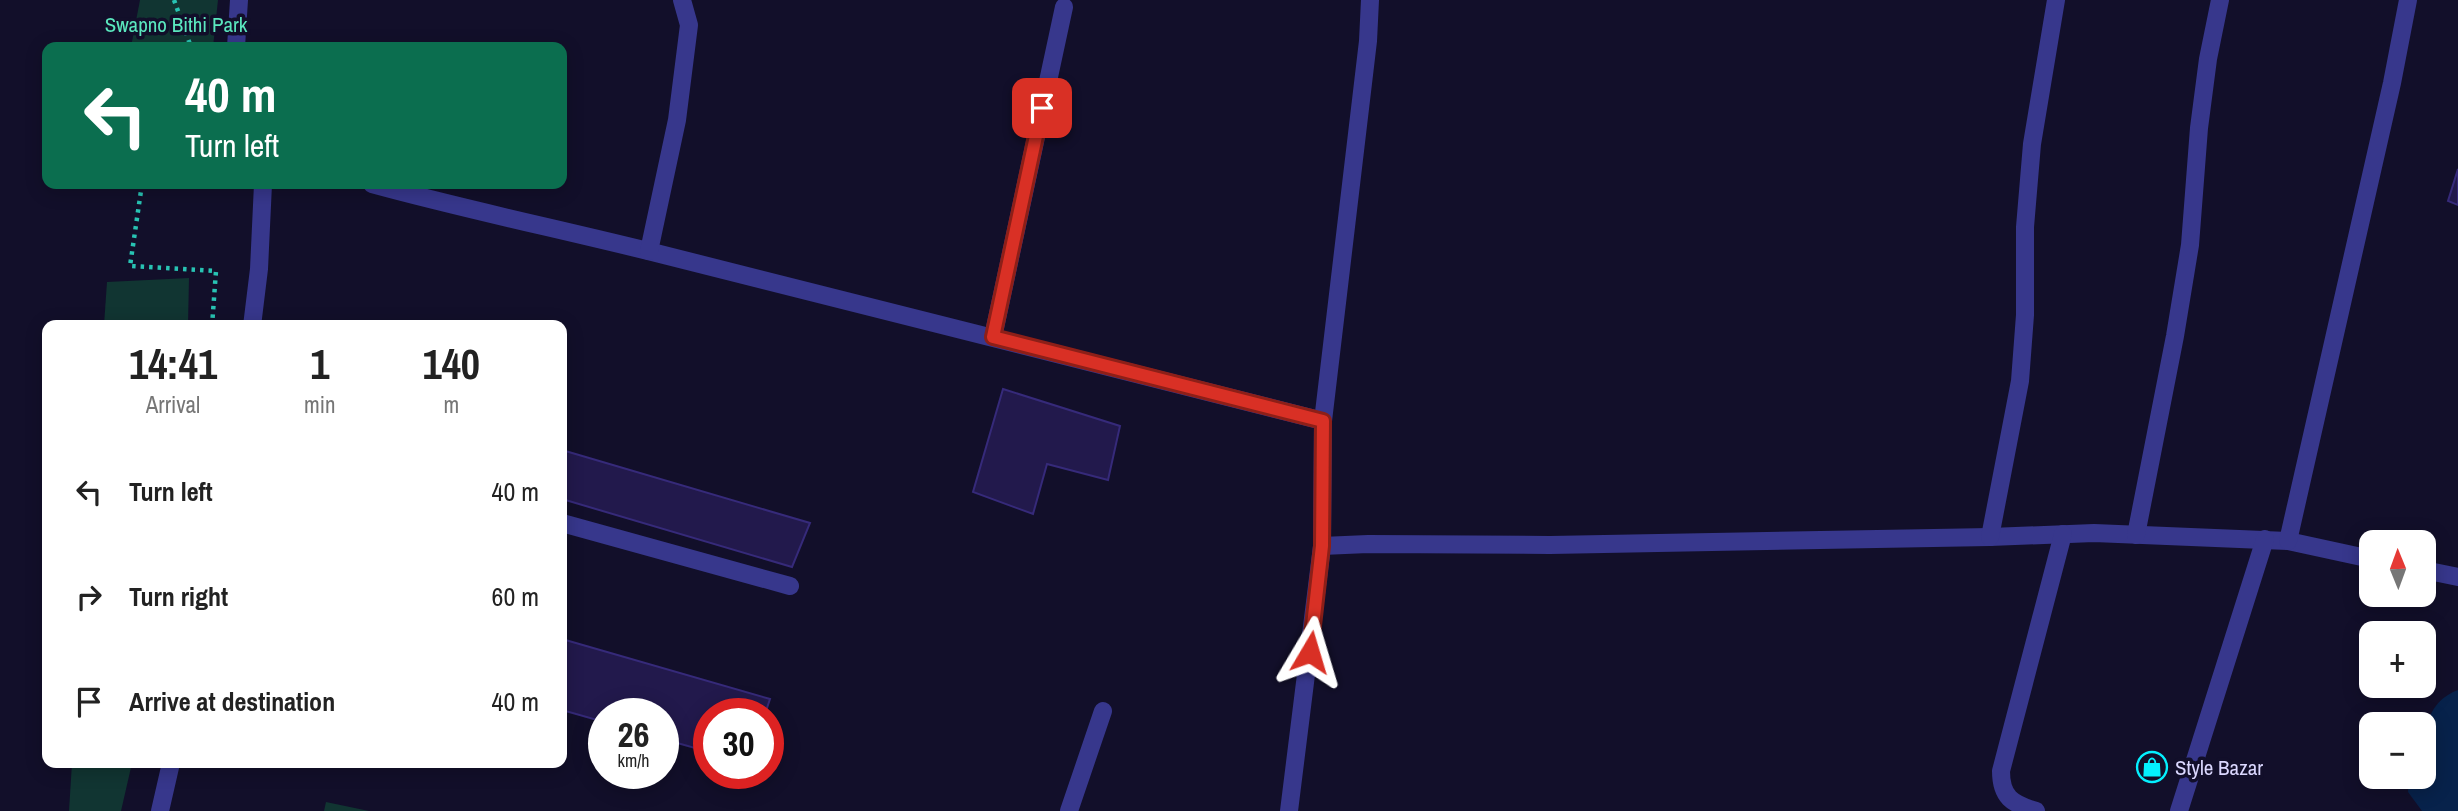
<!DOCTYPE html>
<html lang="en">
<head>
<meta charset="utf-8">
<style>
	body { margin:0; font-family:"Archivo Narrow",sans-serif; background:#f2f2f2; color:#222; height:100vh; display:flex; flex-direction:column; font-size:26px; white-space:nowrap }
	* { box-sizing:border-box; margin:0 }
	p { font-size:23px; color:#767676 }
	.icon { flex:none; width:38px; height:38px; fill:none; stroke:currentColor; stroke-width:2; stroke-linecap:round; stroke-linejoin:round }
	.map { position:relative; flex:1; overflow:hidden }
	.side { position:absolute; left:42px; top:320px; width:525px; height:448px; display:flex; flex-direction:column; background:#fff; border-radius:14px; box-shadow:0 4px 18px #0003 }
	.side>* { flex:none }
	.banner { position:absolute; left:42px; top:42px; width:525px; height:147px; border-radius:14px; box-shadow:0 4px 18px #0003; background:#0b6e4f; color:#fff; overflow:hidden }
	.needle { width:46px; rotate:359deg }
	.controls { position:absolute; left:2359px; top:530px; display:grid; gap:14px }
	.controls a { display:grid; place-items:center; width:77px; height:77px; border-radius:14px; background:#fff; box-shadow:0 4px 18px #0003; font-size:35px }
	.speed { position:absolute; left:588px; top:698px; display:flex; gap:14px; font-size:35px; font-weight:700; text-align:center }
	.speed>* { display:grid; place-content:center; width:91px; height:91px; border-radius:50%; background:#fff; box-shadow:0 4px 18px #0003; line-height:1 }
	.speed small { font-size:18px; font-weight:400 }
	.speed .limit { border:10px solid #d22; background:#fff; color:#111 }
	.pin { position:absolute; display:grid; place-items:center; width:60px; height:60px; color:#fff; margin:-30px; border-radius:14px; box-shadow:0 4px 10px #0006 }
	.me { position:absolute; width:77px; margin:-38px; rotate:7deg; stroke-linejoin:round; filter:drop-shadow(0 0 5px #0008) }
	.turn { display:flex; align-items:center; gap:24px; height:147px; padding:0 28px; font-size:32px }
	.turn .icon { width:91px; height:91px; stroke-width:2.5 }
	.turn b { display:block; font-size:49px; line-height:60px }
	.eta { display:flex; justify-content:space-evenly; align-items:center; height:119px; text-align:center }
	.eta b { font-size:42px; font-weight:800; line-height:49px }
	ul { padding:0; list-style:none }
	li { display:flex; align-items:center; gap:21px; height:105px; padding:0 28px }
	li div { flex:1 }
	li b { display:block; font-size:26px }
	li em { font-style:normal }
	.map>svg:first-child { display:block }
</style>
</head>
<body>
<div class="map">
<svg width="2458" height="811" viewBox="0 0 2458 811">
	<rect width="100%" height="100%" fill="#120f2a"/>
	<g fill="#113532">
		<path d="M140,0H218L213,47H131Z"/>
		<path d="M189,278L188,325H104L107,282Z"/>
		<path d="M72,763H132L121,811H69Z"/>
		<path d="M326,802L369,811H324Z"/>
	</g>
	<path fill="#07224b" d="M2458,690V811H2422L2408,792L2409,777H2424C2424,744 2420,704 2458,690Z"/>
	<g fill="#22194c" stroke="#362a7a" stroke-width="2">
		<path d="M2458,169V205L2448,201Z"/>
		<path d="M1003,389L1120,426L1108,480L1047,464L1033,514L973,492Z"/>
		<path d="M562,450L810,523L792,567L562,499Z"/>
		<path d="M562,639L770,699L765,714H709V752L663,739V714H604V722L562,710Z"/>
	</g>
	<g fill="none" stroke-linecap="round" stroke-linejoin="round">
		<g stroke="#28c3b3" stroke-width="4.5" stroke-dasharray="3.5 5" stroke-linecap="butt">
			<path d="M174,0L191,47"/>
			<path d="M44,111L47,112"/>
			<path d="M142,184L130,266L216,271L212,326"/>
		</g>
		<g stroke="#37378c" stroke-width="18">
			<path d="M236,47L239,0"/>
			<path d="M372,184C467,210 564,230 660,254C881,309 1102,365 1323,421L1322,546L1368,544L1550,545L1990,537L2094,533L2288,541L2371,559"/>
			<path d="M649,251L677,120L689,25L682,0"/>
			<path d="M252,326L259,269L263,184"/>
			<path d="M993,337L1064,7"/>
			<path d="M1323,421L1368,41L1370,0"/>
			<path d="M562,523L790,586"/>
			<path d="M2136,535L2175,336L2190,245L2199,128L2208,59L2220,0"/>
			<path d="M1990,537L2020,381L2025,315V227L2032,144L2056,0"/>
			<path d="M2288,541L2392,83L2408,0"/>
			<path d="M2424,570L2458,577"/>
			<path d="M160,811L171,763"/>
			<path d="M1069,811L1103,711"/>
			<path d="M1289,811L1322,546"/>
			<path d="M2036,811C2012,804 2001,797 2001,771L2063,534"/>
			<path d="M2179,811L2265,539"/>
		</g>
	</g>
	<g fill="none" stroke-linecap="round" stroke-linejoin="round">
		<g stroke="#8d1f18" stroke-width="18">
			<path id="route" d="M1042,108L993,337L1323,421L1322,546L1310,652"/>
		</g>
		<use href="#route" stroke="#d93025" stroke-width="12"/>
	</g>
	<defs>
		<g id="shop-ring" transform="scale(1.575)"><circle r="9.5" fill="#120f2a" stroke="#04f0ff" stroke-width="1.5"/><path d="M-5-2.5h2.3a2.7 3.5 0 0 1 5.4 0H5L5.5 6h-11ZM-1.5-2.5h3a1.5 2.3 0 0 0-3 0Z" fill="#04f0ff"/></g>
	</defs>
	<g fill-rule="evenodd">
		<use href="#shop-ring" x="2152" y="767"/>
	</g>
	<g text-anchor="middle" dominant-baseline="central" stroke-width="7" stroke-linejoin="round" paint-order="stroke">
		<g font-size="21" fill="#5be8bf" stroke="#120f2a">
			<text x="176" y="24">Swapno Bithi Park</text>
		</g>
		<g font-size="21" fill="#dbd8ff" stroke="#120f2a" text-anchor="start">
			<text x="2175" y="767">Style Bazar</text>
		</g>
	</g>
</svg>
<div class="controls">
<a><svg class="needle" viewBox="-14 -14 28 28"><path d="M0-13l5 13h-10z" fill="#e53935"/><path d="M0 13l5-13h-10z" fill="#767676"/></svg></a>
<a>+</a>
<a>−</a>
</div>
<div class="speed"><div>26<small>km/h</small></div><div class="limit">30</div></div>
<div class="pin" style="left:1042px;top:108px;background:#d93025"><svg class="icon" aria-label="arrive" viewBox="0 0 24 24"><path d="M6 21V4h12l-3 4 3 4H6"/></svg></div>
<svg class="me" style="left:1310px;top:652px" viewBox="-20 -20 40 40"><path d="M0-17L14 15 0 8-14 15z" fill="#d93025" stroke="#fff" stroke-width="4"/></svg>
<div class="banner">
<div class="turn"><svg class="icon" aria-label="left" viewBox="0 0 24 24"><path d="M17 20v-9H6M10 6l-5 5 5 5"/></svg><div><b>40 m</b>Turn left</div></div>
</div>
<section class="side">
<div class="eta">
<div><b>14:41</b><p>Arrival</p></div>
<div><b>1</b><p>min</p></div>
<div><b>140</b><p>m</p></div>
</div>
<ul>
<li><svg class="icon" aria-label="left" viewBox="0 0 24 24"><path d="M17 20v-9H6M10 6l-5 5 5 5"/></svg><div><b>Turn left</b></div><em>40 m</em></li>
<li><svg class="icon" aria-label="right" viewBox="0 0 24 24"><path d="M7 20v-9h11M14 6l5 5-5 5"/></svg><div><b>Turn right</b></div><em>60 m</em></li>
<li><svg class="icon" aria-label="arrive" viewBox="0 0 24 24"><path d="M6 21V4h12l-3 4 3 4H6"/></svg><div><b>Arrive at destination</b></div><em>40 m</em></li>
</ul>
</section>
</div>
</body>
</html>
